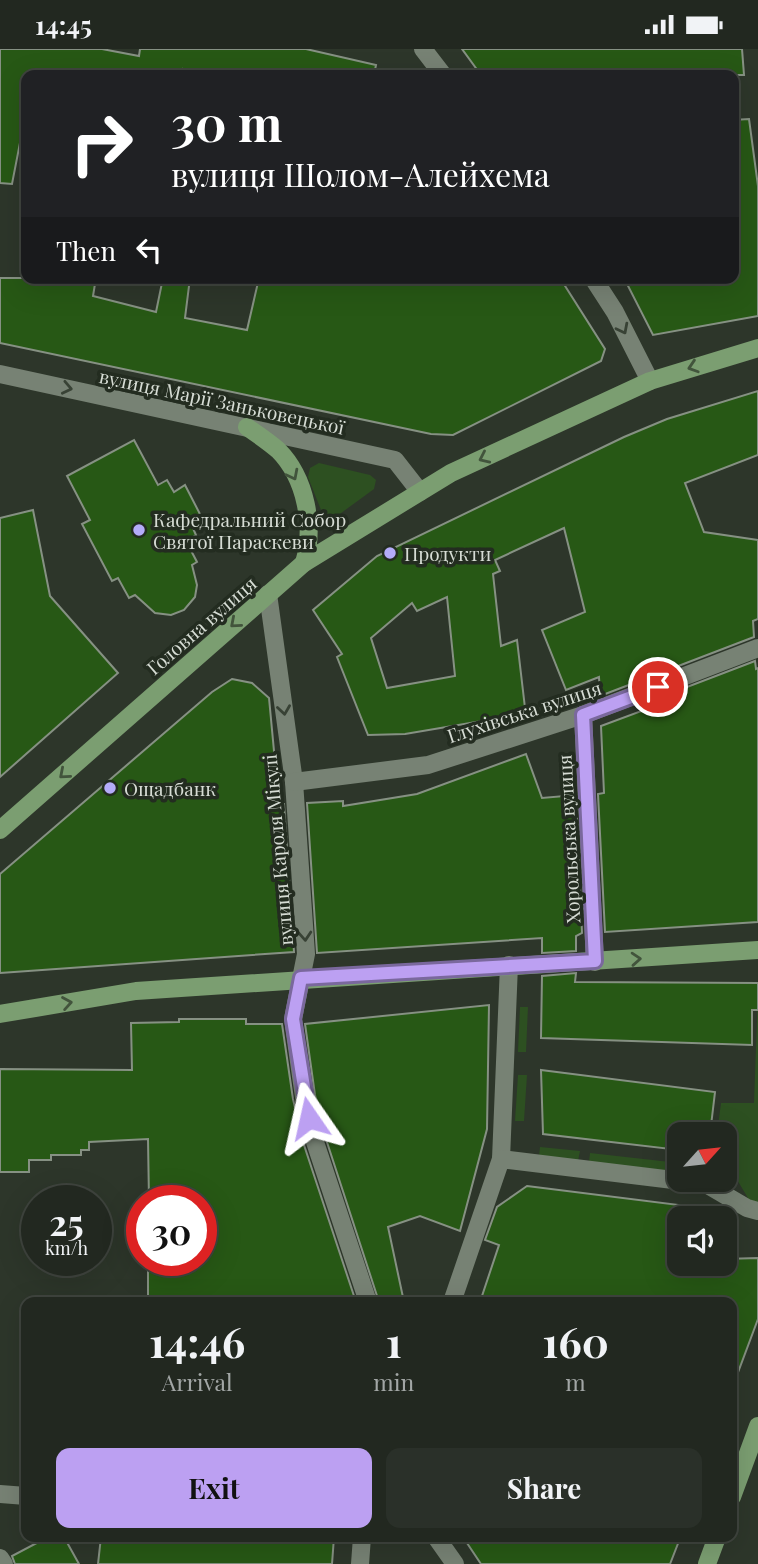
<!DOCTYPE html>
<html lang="en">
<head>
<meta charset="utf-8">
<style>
	body { margin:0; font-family:"Playfair Display",serif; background:#2a3029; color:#f1f3f6; height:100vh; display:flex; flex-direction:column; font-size:26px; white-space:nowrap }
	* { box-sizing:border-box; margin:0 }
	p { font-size:23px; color:#a2a6a5 }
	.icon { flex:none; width:38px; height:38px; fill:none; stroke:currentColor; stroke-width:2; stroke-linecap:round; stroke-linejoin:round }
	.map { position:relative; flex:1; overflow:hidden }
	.panel { position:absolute; left:21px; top:1248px; width:716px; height:245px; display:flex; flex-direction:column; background:#222820; border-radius:14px; box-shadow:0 7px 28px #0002,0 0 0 2px #3f443e }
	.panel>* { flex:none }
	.guide { position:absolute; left:21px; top:21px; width:718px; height:214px; border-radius:14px; box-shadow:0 7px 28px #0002,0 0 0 2px #3f443e; background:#202124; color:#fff; overflow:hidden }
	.needle { width:46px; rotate:63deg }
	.buttons { position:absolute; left:667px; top:1073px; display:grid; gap:14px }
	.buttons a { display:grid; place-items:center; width:70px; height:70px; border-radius:14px; background:#222820; box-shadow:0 7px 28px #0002,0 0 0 2px #3f443e; font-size:35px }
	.speed { position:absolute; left:21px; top:1136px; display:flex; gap:14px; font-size:35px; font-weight:700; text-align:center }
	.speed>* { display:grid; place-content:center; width:91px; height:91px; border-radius:50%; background:#222820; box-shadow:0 7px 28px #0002,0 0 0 2px #3f443e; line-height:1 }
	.speed small { font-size:18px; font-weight:400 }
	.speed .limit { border:10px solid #d22; background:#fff; color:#111 }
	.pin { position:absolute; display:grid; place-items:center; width:60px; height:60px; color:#fff; margin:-30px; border:4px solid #fff; border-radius:50%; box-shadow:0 2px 7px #0007 }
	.me { position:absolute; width:77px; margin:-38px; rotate:349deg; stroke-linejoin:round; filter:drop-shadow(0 0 5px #0008) }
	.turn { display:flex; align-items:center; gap:24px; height:147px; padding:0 35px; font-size:32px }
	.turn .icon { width:91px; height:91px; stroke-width:2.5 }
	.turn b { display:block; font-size:49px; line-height:60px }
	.then { display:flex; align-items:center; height:66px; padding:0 35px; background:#0003; gap:14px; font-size:26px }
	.eta { display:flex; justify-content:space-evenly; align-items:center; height:119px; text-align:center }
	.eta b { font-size:42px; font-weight:700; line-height:49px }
	.button { display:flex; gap:14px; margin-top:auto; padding:14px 35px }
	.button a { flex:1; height:80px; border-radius:14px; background:#bca0f2; color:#111; font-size:28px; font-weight:700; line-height:80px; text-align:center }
	.button a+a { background:#2a3029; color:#f1f3f6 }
	.status { display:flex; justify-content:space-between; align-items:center; height:49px; padding:0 35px; background:#222820; direction:ltr }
	.status svg { height:19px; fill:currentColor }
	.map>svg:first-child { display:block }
</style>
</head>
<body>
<div class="status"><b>14:45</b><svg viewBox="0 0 49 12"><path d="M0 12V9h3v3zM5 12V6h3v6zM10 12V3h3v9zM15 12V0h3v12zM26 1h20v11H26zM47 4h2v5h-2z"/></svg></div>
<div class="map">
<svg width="758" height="1515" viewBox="0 0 758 1515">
	<rect width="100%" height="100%" fill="#2d362a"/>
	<g fill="#2d5021">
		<path d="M319,414L370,426L376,431L374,440L337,467L323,466L308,428L310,419Z"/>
		<path d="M758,944V1154H751L730,1119L725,1116L724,1085H717L721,1054H754Z"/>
		<path d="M520,958H528L526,1003H518Z"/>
		<path d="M518,1026H527L524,1072H515Z"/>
		<path d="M540,1098L580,1102L578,1112L539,1107Z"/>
		<path d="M590,1104L679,1114V1123L589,1113Z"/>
	</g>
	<g fill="#275815" stroke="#869183" stroke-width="2" fill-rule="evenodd">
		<path d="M0,0H102L139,7L140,0H306L376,16L374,26H216L183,20L182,26H26V63L12,135L0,134Z"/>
		<path d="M462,0H742L744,26H481Z"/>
		<path d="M749,70L758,137V267L653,286L624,229H733V71Z"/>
		<path d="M0,229H96L93,247L156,263L163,229H190L185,269L247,281L259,229H560L605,300L601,312L453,386L431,385L0,294Z"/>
		<path d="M758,342V406L685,434L704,483L758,491V570L753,572L754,588L600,647L599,628L566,641L542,581L585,563L564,479L495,511L500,522L493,525L501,597L517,591L525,659L511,667L405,685L368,686L337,608L342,605L313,561L377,507L624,388L667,370ZM447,548L455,627L387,639L371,589L412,554L417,562Z"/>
		<path d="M134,391L158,436L167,431L174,443L185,436L202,469L191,475L196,486L186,492L197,513L192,516L197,536L195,548L184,561L171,566L155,564L135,546L129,549L118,529L112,532L82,475L90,471L67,427Z"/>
		<path d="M33,461L50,547L118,624L0,728V469Z"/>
		<path d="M755,612L756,620L758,619V873L605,883L598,745L604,744L601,677L647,660L645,654Z"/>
		<path d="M232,630L252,634L269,649L279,755H284L294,903L0,924V825L212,643Z"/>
		<path d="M526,705L542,749L576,746L582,884L576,887V902L542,904V889L317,904L307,754L343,752V757L417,745Z"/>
		<path d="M576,924L575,933L758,934V961H752V996L541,989L542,927Z"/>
		<path d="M489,956L487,1080L460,1182L420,1167L388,1178L404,1253H379L325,1087L315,1046L305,975Z"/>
		<path d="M179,970H246V975H282L293,1050L303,1093L356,1253H148V1211H201V1152H149L148,1090L89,1093V1101H81V1106H51V1111H29V1123H0V1020L132,1021L131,974L179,973Z"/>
		<path d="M541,1021L715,1043L710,1085H679V1101L543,1085Z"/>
		<path d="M527,1137L719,1161L718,1169H679V1214H724V1210L758,1209V1270L734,1334L732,1333V1253H480L499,1196L485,1191L497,1158Z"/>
		<path d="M48,1488H64L79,1515H15L12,1507Z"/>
		<path d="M101,1488H334L332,1515H98Z"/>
		<path d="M463,1488H666L679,1492L670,1515H481Z"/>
	</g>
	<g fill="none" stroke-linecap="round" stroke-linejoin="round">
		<g stroke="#778274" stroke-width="18">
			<path d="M423,0L443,26"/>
			<path d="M593,229L615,263L650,332"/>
			<path d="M0,325L395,411L420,443"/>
			<path d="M268,545L294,733L306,905L293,970L304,1048L314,1090L368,1253"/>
			<path d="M583,666L595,913"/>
			<path d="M294,733L428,716L583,666L758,599"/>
			<path d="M501,1110L509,916"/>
			<path d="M452,1253L501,1110L706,1135L747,1159L758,1162"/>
			<path d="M0,1445L26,1447"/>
			<path d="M436,1488L455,1515"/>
			<path d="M0,1509L4,1515"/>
			<path d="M360,1515L362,1488"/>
		</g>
		<g stroke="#7b9e71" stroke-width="18">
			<path d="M247,378C257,385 269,393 278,401C306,429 315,478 304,514"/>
			<path d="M0,781L304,514L451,424L650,332L758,299"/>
			<path d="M0,965L136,942L758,901"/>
			<path d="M732,1448L758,1377"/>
			<path d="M707,1515L717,1488"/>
		</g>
	</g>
	<defs><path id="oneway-chevron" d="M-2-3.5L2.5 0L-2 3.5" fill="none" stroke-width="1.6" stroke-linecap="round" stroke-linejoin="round" transform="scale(1.75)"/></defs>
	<g stroke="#384235">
		<use href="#oneway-chevron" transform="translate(623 280) rotate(63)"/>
		<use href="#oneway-chevron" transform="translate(67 339) rotate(12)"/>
		<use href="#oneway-chevron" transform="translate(284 661) rotate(82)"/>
		<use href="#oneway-chevron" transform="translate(305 887) rotate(86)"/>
	</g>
	<g stroke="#42543c">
		<use href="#oneway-chevron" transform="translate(693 318) rotate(162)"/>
		<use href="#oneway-chevron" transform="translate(484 409) rotate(155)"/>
		<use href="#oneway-chevron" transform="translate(293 426) rotate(63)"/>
		<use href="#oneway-chevron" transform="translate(235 574) rotate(139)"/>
		<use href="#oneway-chevron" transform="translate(64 725) rotate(139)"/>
		<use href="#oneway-chevron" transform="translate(636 910) rotate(-4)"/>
		<use href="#oneway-chevron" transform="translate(67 954) rotate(-10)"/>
	</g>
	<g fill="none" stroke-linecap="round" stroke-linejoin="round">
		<g stroke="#7a689d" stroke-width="18">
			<path id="route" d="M309,1069L293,970L301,929L595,912L583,666L658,638"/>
		</g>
		<use href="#route" stroke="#bca0f2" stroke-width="12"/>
	</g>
	<g fill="#b4acf9" stroke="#232c20" stroke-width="2.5">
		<circle cx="139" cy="481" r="7"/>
		<circle cx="390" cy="504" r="7"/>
		<circle cx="110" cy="739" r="7"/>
	</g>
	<g text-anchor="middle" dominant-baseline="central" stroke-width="7" stroke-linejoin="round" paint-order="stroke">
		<g font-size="19" fill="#d6dcd4" stroke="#232c20">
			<text transform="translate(222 352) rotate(12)">вулиця Марії Заньковецької</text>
			<text transform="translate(201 576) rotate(-41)">Головна вулиця</text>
			<text transform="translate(524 662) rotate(-18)">Глухівська вулиця</text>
			<text transform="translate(568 790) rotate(-93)">Хорольська вулиця</text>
			<text transform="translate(277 801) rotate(-95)">вулиця Кароля Мікулі</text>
		</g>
		<g font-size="19" fill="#d6dcd4" stroke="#232c20" text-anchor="start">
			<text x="153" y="470">Кафедральний Собор<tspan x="153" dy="22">Святої Параскеви</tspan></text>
			<text x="404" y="504">Продукти</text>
			<text x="124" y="739">Ощадбанк</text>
		</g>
	</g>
</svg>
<div class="buttons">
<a><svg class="needle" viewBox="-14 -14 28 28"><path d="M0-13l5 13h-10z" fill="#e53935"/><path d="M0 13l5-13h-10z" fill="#a2a6a5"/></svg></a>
<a><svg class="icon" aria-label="sound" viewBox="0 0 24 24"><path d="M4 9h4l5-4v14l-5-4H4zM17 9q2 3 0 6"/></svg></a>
</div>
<div class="speed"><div>25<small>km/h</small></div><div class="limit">30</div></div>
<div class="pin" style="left:658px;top:638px;background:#d93025"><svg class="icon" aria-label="arrive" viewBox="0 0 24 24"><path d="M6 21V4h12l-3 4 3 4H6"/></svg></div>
<svg class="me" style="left:309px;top:1069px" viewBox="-20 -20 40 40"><path d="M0-17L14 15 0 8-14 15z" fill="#bca0f2" stroke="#fff" stroke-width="4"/></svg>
<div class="guide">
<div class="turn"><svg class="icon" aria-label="right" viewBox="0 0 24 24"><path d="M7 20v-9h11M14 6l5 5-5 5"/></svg><div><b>30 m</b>вулиця Шолом-Алейхема</div></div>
<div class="then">Then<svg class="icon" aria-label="left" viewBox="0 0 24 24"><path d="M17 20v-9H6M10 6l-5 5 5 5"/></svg></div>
</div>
<section class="panel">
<div class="eta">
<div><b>14:46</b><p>Arrival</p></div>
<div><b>1</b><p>min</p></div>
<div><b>160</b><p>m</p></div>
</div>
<div class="button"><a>Exit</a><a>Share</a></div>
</section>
</div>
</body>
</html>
